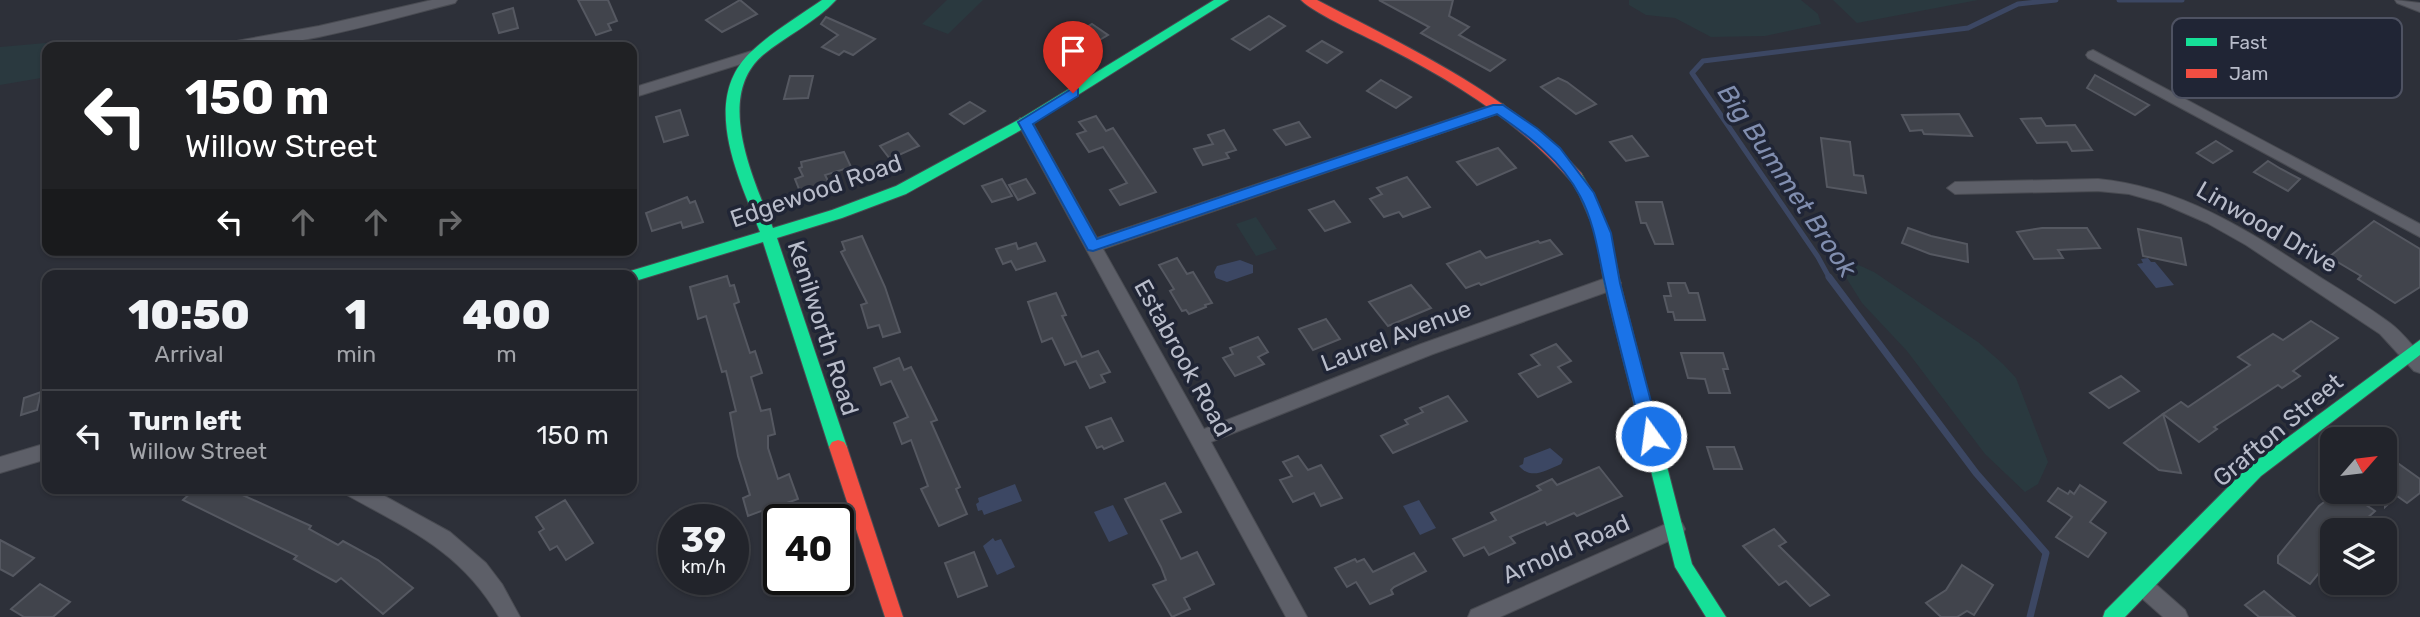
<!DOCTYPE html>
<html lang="en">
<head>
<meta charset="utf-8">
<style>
	body { margin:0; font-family:Rubik,sans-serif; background:#2a2c33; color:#f1f3f6; height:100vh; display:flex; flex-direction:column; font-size:26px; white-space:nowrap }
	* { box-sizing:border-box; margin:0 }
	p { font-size:23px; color:#a2a4a9 }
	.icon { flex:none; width:38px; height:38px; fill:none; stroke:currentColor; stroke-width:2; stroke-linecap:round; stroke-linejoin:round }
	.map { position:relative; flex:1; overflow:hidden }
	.sheet { position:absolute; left:42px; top:270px; width:595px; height:224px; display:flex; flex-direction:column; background:#22242b; border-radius:14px; box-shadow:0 2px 5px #0004,0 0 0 2px #3f4147 }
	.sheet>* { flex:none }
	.top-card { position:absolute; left:42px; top:42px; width:595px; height:214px; border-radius:14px; box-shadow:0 2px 5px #0004,0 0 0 2px #3f4147; background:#202124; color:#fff; overflow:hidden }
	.needle { width:46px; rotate:62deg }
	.tools { position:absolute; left:2320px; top:427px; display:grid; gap:14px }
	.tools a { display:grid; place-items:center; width:77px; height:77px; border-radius:14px; background:#22242b; box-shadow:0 2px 5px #0004,0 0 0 2px #3f4147; font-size:35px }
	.speed { position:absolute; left:658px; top:504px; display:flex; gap:14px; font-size:35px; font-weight:700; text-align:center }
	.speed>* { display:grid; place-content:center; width:91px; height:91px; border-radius:50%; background:#22242b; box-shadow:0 2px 5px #0004,0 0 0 2px #3f4147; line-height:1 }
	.speed small { font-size:18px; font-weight:400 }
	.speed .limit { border:4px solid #111; border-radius:10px; background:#fff; color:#111 }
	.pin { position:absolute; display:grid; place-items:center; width:60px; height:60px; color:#fff; margin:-72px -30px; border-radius:50% 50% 50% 0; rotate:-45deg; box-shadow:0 0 7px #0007 }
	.pin .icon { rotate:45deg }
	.me { position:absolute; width:77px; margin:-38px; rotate:346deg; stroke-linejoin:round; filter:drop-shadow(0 0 5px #0008) }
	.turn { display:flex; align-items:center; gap:24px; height:147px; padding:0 28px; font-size:32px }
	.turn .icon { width:91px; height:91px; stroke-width:2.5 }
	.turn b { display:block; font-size:49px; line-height:60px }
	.lanes { display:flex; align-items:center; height:66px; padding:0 28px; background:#0003; justify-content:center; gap:35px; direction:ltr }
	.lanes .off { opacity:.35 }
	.eta { display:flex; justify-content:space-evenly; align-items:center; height:119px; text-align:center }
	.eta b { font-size:42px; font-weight:800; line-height:49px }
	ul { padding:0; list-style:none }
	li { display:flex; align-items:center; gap:21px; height:91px; padding:0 28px; border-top:2px solid #3f4147 }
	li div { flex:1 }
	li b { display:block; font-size:26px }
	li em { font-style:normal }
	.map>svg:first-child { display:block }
</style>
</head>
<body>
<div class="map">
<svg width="2420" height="617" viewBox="0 0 2420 617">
	<rect width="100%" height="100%" fill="#2d3039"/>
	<g fill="#2a393f">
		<path d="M947,0H983L948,34L922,24Z"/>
		<path d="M1629,0H1801L1818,14L1821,24L1765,36L1711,37L1675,18L1646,15L1629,5Z"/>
		<path d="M1833,0H1978L1857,23Z"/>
		<path d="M57,42L70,43L73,47H47V77L0,85V47Z"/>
		<path d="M1256,217L1277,249L1256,256L1236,224Z"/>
		<path d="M1830,252L1874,272L1978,342L2003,364L2016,378L2048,462L2038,484L2025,492L1985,454L1907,351L1862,303Z"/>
	</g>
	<g fill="#3c4763">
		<path d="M2148,258L2151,262H2155L2174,285L2156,288L2137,264L2143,263L2141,259Z"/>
		<path d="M1240,260L1253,265V273L1227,282L1216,278L1214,272L1217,266Z"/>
		<path d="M1550,448L1563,459L1561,464C1545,471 1531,480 1519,466L1523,464L1524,458Z"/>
		<path d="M1015,484L1022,501L984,515L982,510L978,511L976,504L979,502L978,498Z"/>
		<path d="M1419,500L1436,528L1420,535L1403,506Z"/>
		<path d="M1113,505L1128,534L1109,542L1094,512Z"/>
		<path d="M993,538L995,541L1001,539L1015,567L997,575L983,546Z"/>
	</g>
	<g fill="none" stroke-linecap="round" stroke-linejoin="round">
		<g stroke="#3c4763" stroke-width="5">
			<path d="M2119,0H2182"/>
			<path d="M1830,279L1818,257L1692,73L1703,61L1968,28L2018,4L2056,0"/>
		</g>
		<path stroke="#3c4763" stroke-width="7" d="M1829,277L1976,473L2046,553L2030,617"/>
	</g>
	<g fill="#41444c" stroke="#555861" stroke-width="2">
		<path d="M578,0H608L617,21L608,24L611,30L596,35Z"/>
		<path d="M740,0L757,14L722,32L706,20Z"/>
		<path d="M1379,0H1453L1449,16L1469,27L1459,35L1505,60L1490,71L1421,33L1429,27Z"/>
		<path d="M513,8L518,28L499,33L493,14Z"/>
		<path d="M1269,16L1285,26L1250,50L1232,39Z"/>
		<path d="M826,17L862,33L875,39L853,55L844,51L839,55L822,47L838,35L821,24Z"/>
		<path d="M1092,24L1108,35L1074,55L1059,44Z"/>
		<path d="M1322,41L1342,52L1327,63L1307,51Z"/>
		<path d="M2095,75L2149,105L2135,115L2087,88Z"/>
		<path d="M790,76H813L808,98L784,99Z"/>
		<path d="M1558,78L1567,82L1596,104L1576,114L1541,87Z"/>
		<path d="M1381,80L1411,97L1396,108L1367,91Z"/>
		<path d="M970,102L985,111L964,124L950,114Z"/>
		<path d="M680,110L688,135L664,142L656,117Z"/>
		<path d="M1959,114L1972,136L1924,134L1922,130L1910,131L1902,115Z"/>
		<path d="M1096,116L1106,131L1113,128L1156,192L1120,205L1110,190L1127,183L1103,147L1089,152L1077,134L1086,131L1079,122Z"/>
		<path d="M2041,118L2046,126L2075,125L2092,150L2072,151L2067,142L2037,143L2021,119Z"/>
		<path d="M1299,122L1310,137L1286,145L1274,130Z"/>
		<path d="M1224,130L1236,150L1226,153L1229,158L1203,165L1194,149L1213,144L1208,135Z"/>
		<path d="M908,133L919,146L890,159L880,146Z"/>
		<path d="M1632,136L1648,156L1626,161L1610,142Z"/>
		<path d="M1821,138L1850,142L1854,175L1863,176L1866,193L1827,187Z"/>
		<path d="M2216,141L2232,151L2213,163L2197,153Z"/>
		<path d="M1498,148L1516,168L1477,185L1457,162Z"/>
		<path d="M844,152L851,167L825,175L830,185L801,194L795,179L803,176L799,168L802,167L801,162Z"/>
		<path d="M2268,161L2281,169L2300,179L2288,191L2254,172Z"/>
		<path d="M1407,177L1430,207L1403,217L1399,212L1384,217L1370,199L1382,194L1377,188Z"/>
		<path d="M1002,179L1012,196L992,202L982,186Z"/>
		<path d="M1026,179L1035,193L1018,200L1009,185Z"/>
		<path d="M687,197L690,203L695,201L703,222L683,228L681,222L652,231L646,213Z"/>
		<path d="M1334,201L1350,222L1325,231L1309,210Z"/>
		<path d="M1636,202H1662L1673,244H1655L1646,223H1641Z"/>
		<path d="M2374,221L2420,249V287L2395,303L2358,279L2361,276L2329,257Z"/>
		<path d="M1908,228L1931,236L1967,244L1968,262L1930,254L1902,243Z"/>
		<path d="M2042,228H2087L2100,248L2058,250L2063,258L2034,259L2017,232Z"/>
		<path d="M2138,229L2181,238L2186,265L2143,256Z"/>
		<path d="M862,236L885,287L900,332L883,337L879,325L868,328L861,305L867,303L841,252L845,250L842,242Z"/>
		<path d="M1550,240L1562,254L1481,285L1479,283L1466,288L1447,264L1480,251L1486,258L1538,241L1540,243Z"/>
		<path d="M1016,243L1018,249L1036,243L1045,261L1016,270L1011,261L1003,264L996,249Z"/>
		<path d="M1177,258L1187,274L1193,272L1212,303L1205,305L1206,307L1189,314L1186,310L1182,311L1170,291L1174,289L1159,265Z"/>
		<path d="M727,276L730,286L734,285L739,302L734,304L750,353L755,351L762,373L751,377L761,411L770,409L775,434L768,436V448L778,479L789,474L798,499L787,503L790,514L768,522L764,510L748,516L743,498L750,495L738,456L730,413L736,411L726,371L722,372L706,316L698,319L690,287Z"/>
		<path d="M1668,283H1685L1689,293H1698L1705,320H1675L1673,312H1668L1664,296H1671Z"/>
		<path d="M1411,285L1431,308L1388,326L1369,302Z"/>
		<path d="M1056,293L1066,315L1062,316L1082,357L1098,351L1110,372L1101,375L1105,382L1090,388L1076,361L1065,365L1052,338L1042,342L1028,302Z"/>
		<path d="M1326,319L1340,339L1313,350L1299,329Z"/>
		<path d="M2311,321L2338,338L2293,371L2300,376L2282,388L2278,385L2214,427L2217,429L2199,442L2163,414L2181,402L2188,407L2250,365L2238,357L2273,334L2283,340Z"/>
		<path d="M1258,337L1268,352L1258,357L1264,364L1235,376L1223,358L1233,354L1230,348Z"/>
		<path d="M1556,344L1571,361L1558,367L1571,382L1538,397L1519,374L1540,365L1531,355Z"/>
		<path d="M1681,353H1723L1728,369H1723L1730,393H1709L1705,379L1688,378Z"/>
		<path d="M899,358L904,370L911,367L937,420L931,422L960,487L956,489L967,514L939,526L921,489L928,486L911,440L902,444L894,423L908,417L891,381L881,385L874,368Z"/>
		<path d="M2121,376L2139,391L2109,408L2090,393Z"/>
		<path d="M41,392L37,410L21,415L24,398Z"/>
		<path d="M1448,396L1467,421L1393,453L1381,436L1408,424L1405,420L1423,412L1420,408Z"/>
		<path d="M2163,414L2181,473L2159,470L2124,443Z"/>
		<path d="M1111,418L1123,441L1104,449L1102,446L1097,448L1086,427Z"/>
		<path d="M1707,447H1734L1742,469H1714Z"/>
		<path d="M2385,454L2420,479V493L2407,503L2397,496L2385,507Z"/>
		<path d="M1298,456L1308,470L1321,465L1342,498L1321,506L1314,493L1293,502L1280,480L1292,476L1283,462Z"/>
		<path d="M1599,467L1622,496L1577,516L1574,513L1547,525L1545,522L1510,537L1515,543L1489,555L1484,547L1464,556L1453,539L1496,520L1491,513L1541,490L1537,486L1552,479L1557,485Z"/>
		<path d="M1165,483L1181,512L1161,520L1181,559L1197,552L1214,584L1184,598L1190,609L1172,617L1153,585L1166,580L1161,567L1125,499Z"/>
		<path d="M2080,485L2106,502L2090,522L2106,533L2088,557L2056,537L2072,517L2048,501L2058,488L2068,494L2070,491L2074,494Z"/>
		<path d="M196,488H227L311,526L309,529L338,545L343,541L378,560L413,588L383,614L341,578L336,582L294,559L297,556L183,500Z"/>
		<path d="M2337,492H2347L2375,511L2354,530H2333V556L2310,584L2278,563V556L2319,506Z"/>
		<path d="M565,500L593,543L566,560L557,546L550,550L539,532L544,529L536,517Z"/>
		<path d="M1774,529L1786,542L1779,546L1829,595L1810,606L1786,581L1779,585L1743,546Z"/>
		<path d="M0,540L34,558L13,576L0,569Z"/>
		<path d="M974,552L987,586L958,597L945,563Z"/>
		<path d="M1414,553L1426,571L1394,587L1391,590L1393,594L1370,604L1356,582L1347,587L1335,568L1355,559L1357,562L1364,559L1373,572Z"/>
		<path d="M1962,565L1993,585L1974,615L1967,611L1957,617H1941L1926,603L1946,590Z"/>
		<path d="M40,584L70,602L53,617H24L11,609Z"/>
		<path d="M2264,591L2278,603L2295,617H2259L2245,605Z"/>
	</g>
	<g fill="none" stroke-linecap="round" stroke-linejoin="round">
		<g stroke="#494b52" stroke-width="2">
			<g id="street">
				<path d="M432,0H457L455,3C388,20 291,50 224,47L231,42L319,26Z"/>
				<path d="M2395,0L2420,3V12L2397,3Z"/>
				<path d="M755,50L760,52L762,55L760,58L632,98V88Z"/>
				<path d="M2093,50L2420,224V237L2088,58L2086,55L2088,52Z"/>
				<path d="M1498,103L1503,104L1506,108L1503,112L1103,249L1204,429L1421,344L1606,278H1618L1621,283L1618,288L1433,354L1211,442L1307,617H1286L1017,122L1020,118H1030L1097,238Z"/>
				<path d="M2098,179C2182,187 2249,231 2318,276C2342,291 2367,306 2390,323C2401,331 2411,344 2420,354V373L2414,371L2380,334L2246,245L2207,223L2161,203L2129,194L2098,191L1955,194L1947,188L1955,182Z"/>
				<path d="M47,443V459L0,473V457Z"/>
				<path d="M342,488H370L450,532L486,563L502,584L520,617H499C461,551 408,529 345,494Z"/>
				<path d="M1675,520L1682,523L1685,529L1682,535L1500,617H1468L1471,610Z"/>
				<path d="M2144,578L2151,580L2185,610L2188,617H2163L2137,594L2134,587L2137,580Z"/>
			</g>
		</g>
		<g stroke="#494b52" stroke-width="2">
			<g id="fast">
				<path d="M822,0H836C816,22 786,36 763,55C714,97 754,180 773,228L832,210L896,186L1020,119L1214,0H1229L1030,125L906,194L842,218L777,238L847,447L844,452L838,454L832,452L829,447L763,242L632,282V275H625L627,272L760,232C739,178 699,99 752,51C772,32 799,16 822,0Z"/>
				<path d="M1576,172L1581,173L1593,193L1610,233L1620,283L1692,564L1726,617H1706L1675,567L1604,283L1596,233L1579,194L1569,177Z"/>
				<path d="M2420,340V355L2261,476L2125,617H2103L2105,611L2249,466Z"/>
			</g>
		</g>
		<g stroke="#494b52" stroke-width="2">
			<g id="jam">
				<path d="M1301,0H1317C1411,49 1509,93 1581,173L1583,177L1581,181H1571C1520,123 1458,84 1390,49C1368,37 1316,15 1301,0Z"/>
				<path d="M838,440L844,442L847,447L903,617H885L829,447L832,442Z"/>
			</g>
		</g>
		<use href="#street" fill="#5d5f68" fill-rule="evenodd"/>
		<use href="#fast" fill="#16e098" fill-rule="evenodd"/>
		<use href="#jam" fill="#f24e42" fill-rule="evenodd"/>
	</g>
	<path fill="#1a73e8" stroke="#114b97" stroke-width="2" d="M1073,88L1078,89V96L1033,124L1097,239L1493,105H1503L1538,129L1560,148L1594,193L1611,233L1620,283L1660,436L1657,441H1645L1643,436C1630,386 1616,335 1605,284C1598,254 1595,224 1580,196C1562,161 1529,136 1497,114L1093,251L1088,250L1018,122Z"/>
	<g text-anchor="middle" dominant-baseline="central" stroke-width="7" stroke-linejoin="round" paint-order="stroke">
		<g font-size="24" fill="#b8bcca" stroke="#202535">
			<text transform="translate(816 191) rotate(-19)">Edgewood Road</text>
			<text transform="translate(2267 227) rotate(30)">Linwood Drive</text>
			<text transform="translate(823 328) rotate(72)">Kenilworth Road</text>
			<text transform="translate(1396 336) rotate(-21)">Laurel Avenue</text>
			<text transform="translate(1183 358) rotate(61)">Estabrook Road</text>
			<text transform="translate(2278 430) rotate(-40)">Grafton Street</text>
			<text transform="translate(1566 549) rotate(-24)">Arnold Road</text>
		</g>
		<g font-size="26" font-style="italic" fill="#818eaf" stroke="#202535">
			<text transform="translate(1787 181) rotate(56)">Big Bummet Brook</text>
		</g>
	</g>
	<rect x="2172" y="18" width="230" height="80" rx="10" fill="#202535" stroke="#4e5262" stroke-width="2"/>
	<rect x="2186" y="38" width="31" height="8" fill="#16e098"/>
	<rect x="2186" y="69" width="31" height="9" fill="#f24e42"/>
	<g font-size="19" fill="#b8bcca">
		<text x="2229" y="49">Fast</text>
		<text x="2229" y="80">Jam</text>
	</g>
</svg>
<div class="tools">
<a><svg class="needle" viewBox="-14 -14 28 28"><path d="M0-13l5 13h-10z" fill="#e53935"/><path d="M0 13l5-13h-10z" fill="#a2a4a9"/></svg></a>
<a><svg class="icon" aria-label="layers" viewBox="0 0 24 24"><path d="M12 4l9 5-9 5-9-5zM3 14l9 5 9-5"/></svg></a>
</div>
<div class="speed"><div>39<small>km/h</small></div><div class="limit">40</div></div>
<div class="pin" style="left:1073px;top:93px;background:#d93025"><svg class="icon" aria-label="arrive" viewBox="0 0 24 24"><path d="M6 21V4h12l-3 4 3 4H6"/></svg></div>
<svg class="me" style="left:1651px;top:436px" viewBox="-20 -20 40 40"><circle r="17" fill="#1a73e8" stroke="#fff" stroke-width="3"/><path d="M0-11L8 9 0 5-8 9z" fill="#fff"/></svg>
<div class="top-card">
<div class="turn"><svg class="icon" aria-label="left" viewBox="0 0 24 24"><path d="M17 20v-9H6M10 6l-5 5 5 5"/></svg><div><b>150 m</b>Willow Street</div></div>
<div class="lanes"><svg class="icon" aria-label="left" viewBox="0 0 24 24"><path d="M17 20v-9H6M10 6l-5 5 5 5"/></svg><svg class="icon off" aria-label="ahead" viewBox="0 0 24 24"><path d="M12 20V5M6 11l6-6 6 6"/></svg><svg class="icon off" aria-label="ahead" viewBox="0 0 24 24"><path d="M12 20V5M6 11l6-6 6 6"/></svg><svg class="icon off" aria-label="right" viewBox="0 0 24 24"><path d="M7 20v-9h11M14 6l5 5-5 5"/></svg></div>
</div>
<section class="sheet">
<div class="eta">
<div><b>10:50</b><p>Arrival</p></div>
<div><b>1</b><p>min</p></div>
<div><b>400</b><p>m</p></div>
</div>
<ul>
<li><svg class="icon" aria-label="left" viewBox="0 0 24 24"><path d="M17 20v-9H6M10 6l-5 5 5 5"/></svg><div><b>Turn left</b><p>Willow Street</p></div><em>150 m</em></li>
</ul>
</section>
</div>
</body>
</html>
